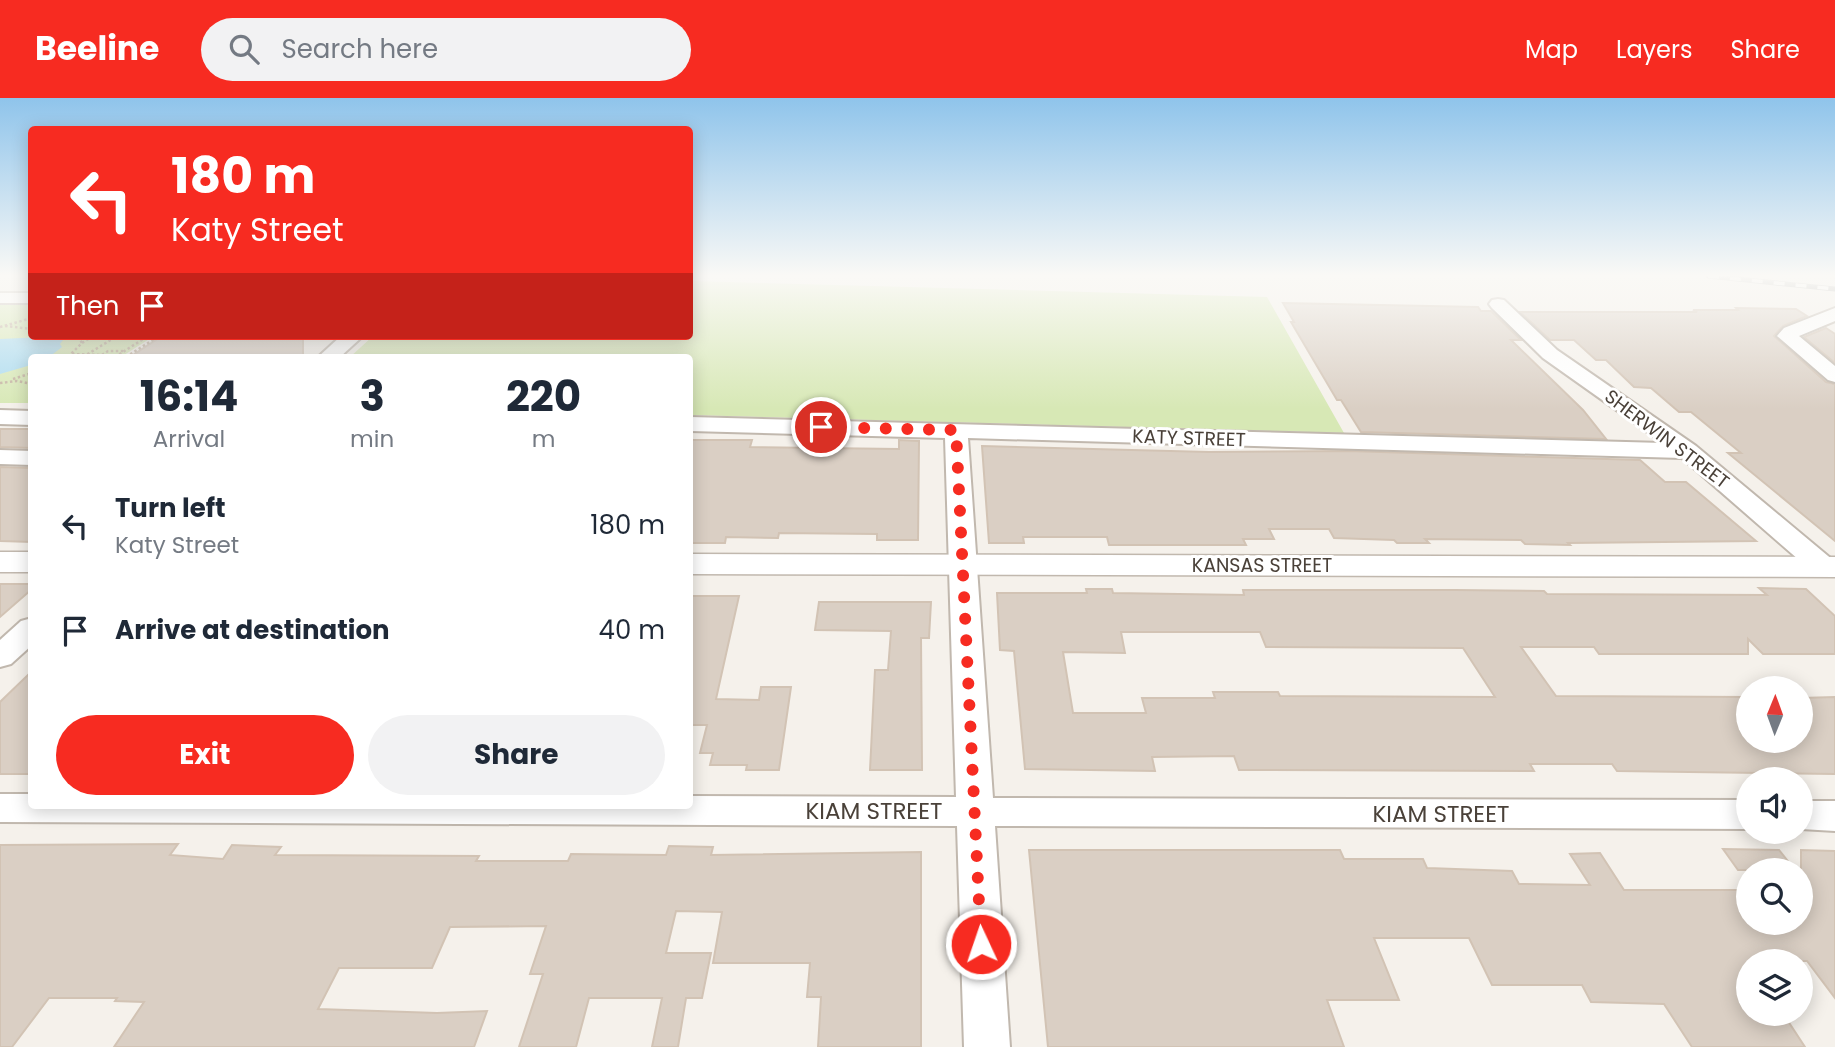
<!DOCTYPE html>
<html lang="en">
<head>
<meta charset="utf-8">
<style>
	body { margin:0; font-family:Poppins,sans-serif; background:#f2f2f3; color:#1f2937; height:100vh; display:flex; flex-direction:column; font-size:26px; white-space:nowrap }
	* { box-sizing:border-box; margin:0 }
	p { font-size:23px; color:#747a83 }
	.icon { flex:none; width:38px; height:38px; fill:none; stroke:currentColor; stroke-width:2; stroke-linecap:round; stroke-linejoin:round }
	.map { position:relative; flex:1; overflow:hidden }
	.side { position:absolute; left:28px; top:256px; width:665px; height:455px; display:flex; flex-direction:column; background:#fff; border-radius:7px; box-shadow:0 4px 18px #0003 }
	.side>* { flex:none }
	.hud { position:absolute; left:28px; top:28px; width:665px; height:214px; border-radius:7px; box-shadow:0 4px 18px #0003; background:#f72b21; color:#fff; overflow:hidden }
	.needle { width:46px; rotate:1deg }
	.controls { position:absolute; left:1736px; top:578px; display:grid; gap:14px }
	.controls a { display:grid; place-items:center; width:77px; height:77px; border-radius:50%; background:#fff; box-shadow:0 4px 18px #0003; font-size:35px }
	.pin { position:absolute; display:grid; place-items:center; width:60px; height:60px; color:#fff; margin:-30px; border:4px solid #fff; border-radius:50%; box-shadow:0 2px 7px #0007 }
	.me { position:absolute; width:77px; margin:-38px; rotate:357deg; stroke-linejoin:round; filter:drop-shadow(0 0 5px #0008) }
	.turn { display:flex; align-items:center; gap:24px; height:147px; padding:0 28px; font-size:32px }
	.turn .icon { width:91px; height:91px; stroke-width:2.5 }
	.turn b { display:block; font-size:49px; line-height:60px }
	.then { display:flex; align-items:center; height:66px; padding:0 28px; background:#0003; gap:14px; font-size:26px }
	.eta { display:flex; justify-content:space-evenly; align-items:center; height:119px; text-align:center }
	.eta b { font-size:42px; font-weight:700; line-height:49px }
	.primary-button { display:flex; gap:14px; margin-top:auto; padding:14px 28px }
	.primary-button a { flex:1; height:80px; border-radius:42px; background:#f72b21; color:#fff; font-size:28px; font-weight:700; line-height:80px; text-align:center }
	.primary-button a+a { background:#f2f2f3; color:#1f2937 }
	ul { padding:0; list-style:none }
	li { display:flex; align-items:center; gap:21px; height:105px; padding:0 28px }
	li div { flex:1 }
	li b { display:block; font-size:26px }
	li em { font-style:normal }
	header { display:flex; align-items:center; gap:42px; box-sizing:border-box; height:98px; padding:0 35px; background:#f72b21; color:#fff }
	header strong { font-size:33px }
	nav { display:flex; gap:38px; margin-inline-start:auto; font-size:24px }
	.search { width:490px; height:63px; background:#f2f2f3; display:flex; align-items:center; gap:18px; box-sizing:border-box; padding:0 24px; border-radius:38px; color:#747a83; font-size:26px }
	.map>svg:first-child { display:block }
</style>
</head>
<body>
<header>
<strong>Beeline</strong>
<div class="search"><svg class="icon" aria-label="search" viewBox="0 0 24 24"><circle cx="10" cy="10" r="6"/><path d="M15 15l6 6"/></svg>Search here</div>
<nav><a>Map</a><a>Layers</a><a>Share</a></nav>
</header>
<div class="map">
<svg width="1835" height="949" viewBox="0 0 1835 949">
	<rect width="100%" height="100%" fill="#f5f1eb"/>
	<g fill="#d7e8b5">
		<path d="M690,183L1267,199L1344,335L690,317V259H350L373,238H690Z"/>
		<path d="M0,203L31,204L32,238H154L121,259H32L31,305H0Z"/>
	</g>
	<path fill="#aadbf0" d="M45,239L63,242L60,246L62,249L49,259H32L31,267L0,276V241Z"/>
	<g fill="#dacfc4" stroke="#d2c3b4" stroke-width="2" fill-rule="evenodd">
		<path d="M1283,205L1478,209L1481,213H1491L1521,242H1511L1583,312L1606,341L1361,334L1341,302H1337L1291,224H1294Z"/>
		<path d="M1736,210L1796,211L1807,218L1783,228L1774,238L1826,284L1835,286V443L1728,355H1741L1691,314H1679L1651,290L1634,289L1606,262H1596L1574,242H1550L1520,214H1697L1693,212H1738Z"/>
		<path d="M1826,230L1835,236V265L1804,239Z"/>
		<path d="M162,238H303V259H130Z"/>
		<path d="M0,331H32V350L0,349Z"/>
		<path d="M690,342H752L750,349L899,351V342L919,343L918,442H877V436L779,435L778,440L726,439L725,445H690Z"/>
		<path d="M982,348L1209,354L1348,353L1640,362L1665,384H1686L1756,443L1568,445L1570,447L1525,446L1521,442L1425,441L1429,445H1397L1394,442L1334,440L1329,431H1269L1274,441H1243L1246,447H1109L1107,439H1023L1024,445H989Z"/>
		<path d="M0,369L32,370V444L0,443Z"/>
		<path d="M0,486H32V491L0,519Z"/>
		<path d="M1759,490L1806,491L1835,518V556H1763L1748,541V556H1599L1594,549H1521L1556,598L1748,599V642H1801V600L1835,599V676L1617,673L1612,666H1530L1534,673L1239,672L1234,658L1152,659L1155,673L1025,671L1014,553L1000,552L997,495H1087L1086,491H1112L1113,495L1244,497L1243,492H1455L1544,493L1547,496L1767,497ZM1121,534H1260L1266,549L1463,550L1495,599L1280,598L1278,594H1213L1215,600H1142L1146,615H1073L1063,554L1125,555Z"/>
		<path d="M690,498H739L716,601L759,602L761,589H791L779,672H746L747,667H710L713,655H700L707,627H690Z"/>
		<path d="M819,504H931L929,540H921L922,672H870L875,572H888L891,533L815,532Z"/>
		<path d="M32,573V676H0V604Z"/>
		<path d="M178,746L170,757L223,761L232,747L281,749L275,757L479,758L476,763H568L571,756L666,757L669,748L713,749L711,757L921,754V949H818L821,899H807L810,865H713L722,814L676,813L666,855H711L702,900H686L678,949H652L662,900H589L576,949H519L543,876H530L546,828L450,829L432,870H339L318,911L437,915L487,913L474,949H114L144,904L115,903L117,900H49L12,949H0V747Z"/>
		<path d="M1723,751L1779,752L1795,772H1738Z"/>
		<path d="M1029,752H1340L1344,761H1423L1427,770L1512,773L1519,786L1590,787L1570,756L1600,755L1624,792H1748V824H1801V752L1835,753V900L1807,863H1748V915L1784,917L1805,949H1692L1664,906L1591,904L1582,887H1492L1469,840H1374L1399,902H1327L1344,949H1048Z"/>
	</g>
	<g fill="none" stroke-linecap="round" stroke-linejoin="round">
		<g stroke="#c1b8ae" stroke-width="4">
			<g id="minor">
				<rect x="0" y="195" width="32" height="10"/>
				<path d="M1498,201L1504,202L1557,252L1696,348L1834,463V475L1824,477L1814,475L1682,360L968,340L993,700L1748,702V731L995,728L1010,949H964L957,728L0,724V696H32V707H690V698L956,699L945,340L690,333V319L1663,345L1543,260L1492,210L1489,206L1492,202Z"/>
				<path d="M1835,210V223L1799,238L1835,268V284L1828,282L1777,238L1784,230Z"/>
				<path d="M341,238H363L340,259H318Z"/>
				<path d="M0,312L32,313V327L0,326Z"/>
				<path d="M0,352L32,353V367L0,366Z"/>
				<path d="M32,520V547L11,566L0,569V542L21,523Z"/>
				<path d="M1801,703H1835V733L1801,731Z"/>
			</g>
		</g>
		<g stroke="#c1b8ae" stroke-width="3">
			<g id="tertiary">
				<rect x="0" y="454" width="32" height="20"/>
				<path d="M690,456L1835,459V479L690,476Z"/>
			</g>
		</g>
		<g stroke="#c3b29f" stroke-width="2.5" stroke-dasharray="2.5 2.5" stroke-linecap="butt">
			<path d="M5,228L32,231"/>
			<path d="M0,229L32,220"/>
			<path d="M82,245L93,238"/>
			<path d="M72,256L102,257"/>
			<path d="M102,257L108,253H123"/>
			<path d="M68,259L82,245L78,238"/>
			<path d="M83,259L117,238"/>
			<path d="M115,259L148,238"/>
			<path d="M126,259L159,238"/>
			<path d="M13,281L32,275"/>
			<path d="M0,285L17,283L32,286"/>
		</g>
		<use href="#minor" fill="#fff" fill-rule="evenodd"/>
		<use href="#tertiary" fill="#fff" fill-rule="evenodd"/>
		<g stroke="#999" stroke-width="5">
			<path id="rail" d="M1708,178L1835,191"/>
		</g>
		<use href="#rail" stroke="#fff" stroke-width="3.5" stroke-dasharray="11" stroke-linecap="butt"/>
	</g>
	<linearGradient id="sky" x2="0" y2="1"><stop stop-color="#8fc4eb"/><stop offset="0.57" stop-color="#faf9f6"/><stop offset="1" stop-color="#faf9f6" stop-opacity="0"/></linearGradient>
	<rect width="1835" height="311" fill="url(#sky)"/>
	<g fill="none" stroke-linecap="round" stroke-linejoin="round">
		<path stroke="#f72b21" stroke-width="12" stroke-dasharray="0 21.6" d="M821,329L956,332L981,846"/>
	</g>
	<g text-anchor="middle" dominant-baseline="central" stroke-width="6" stroke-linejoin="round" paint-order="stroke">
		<g font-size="19" fill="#4a4139" stroke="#fff">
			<text transform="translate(1189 340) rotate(2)">KATY STREET</text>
			<text transform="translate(1667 341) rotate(37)">SHERWIN STREET</text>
			<text x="1262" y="467">KANSAS STREET</text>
		</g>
		<g font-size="23" fill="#4a4139" stroke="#fff">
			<text x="874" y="713">KIAM STREET</text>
			<text x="1441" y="716">KIAM STREET</text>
		</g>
	</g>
</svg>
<div class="controls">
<a><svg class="needle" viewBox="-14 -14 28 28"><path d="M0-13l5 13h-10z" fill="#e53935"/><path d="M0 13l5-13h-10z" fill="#747a83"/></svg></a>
<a><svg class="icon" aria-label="sound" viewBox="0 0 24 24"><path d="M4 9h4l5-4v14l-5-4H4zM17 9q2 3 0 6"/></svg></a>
<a><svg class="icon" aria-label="search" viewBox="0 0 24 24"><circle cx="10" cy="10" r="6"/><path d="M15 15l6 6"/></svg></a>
<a><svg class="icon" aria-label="layers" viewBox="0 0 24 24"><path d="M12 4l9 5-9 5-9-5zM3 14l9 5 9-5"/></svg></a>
</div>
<div class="pin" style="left:821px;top:329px;background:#d93025"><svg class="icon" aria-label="arrive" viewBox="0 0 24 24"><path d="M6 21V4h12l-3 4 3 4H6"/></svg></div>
<svg class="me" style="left:981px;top:846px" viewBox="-20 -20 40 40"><circle r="17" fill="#f72b21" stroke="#fff" stroke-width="3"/><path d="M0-11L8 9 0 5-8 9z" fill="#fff"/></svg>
<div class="hud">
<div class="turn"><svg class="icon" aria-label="left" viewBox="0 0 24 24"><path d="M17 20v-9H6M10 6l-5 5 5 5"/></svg><div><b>180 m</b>Katy Street</div></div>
<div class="then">Then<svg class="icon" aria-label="arrive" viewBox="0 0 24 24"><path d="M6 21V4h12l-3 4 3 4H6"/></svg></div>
</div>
<section class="side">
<div class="eta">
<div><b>16:14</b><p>Arrival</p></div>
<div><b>3</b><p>min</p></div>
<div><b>220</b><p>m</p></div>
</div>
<ul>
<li><svg class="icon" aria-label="left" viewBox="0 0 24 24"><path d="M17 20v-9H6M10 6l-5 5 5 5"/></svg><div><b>Turn left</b><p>Katy Street</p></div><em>180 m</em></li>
<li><svg class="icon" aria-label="arrive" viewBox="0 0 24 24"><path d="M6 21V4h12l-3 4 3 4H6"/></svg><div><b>Arrive at destination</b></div><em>40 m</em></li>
</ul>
<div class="primary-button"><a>Exit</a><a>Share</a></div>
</section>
</div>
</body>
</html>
